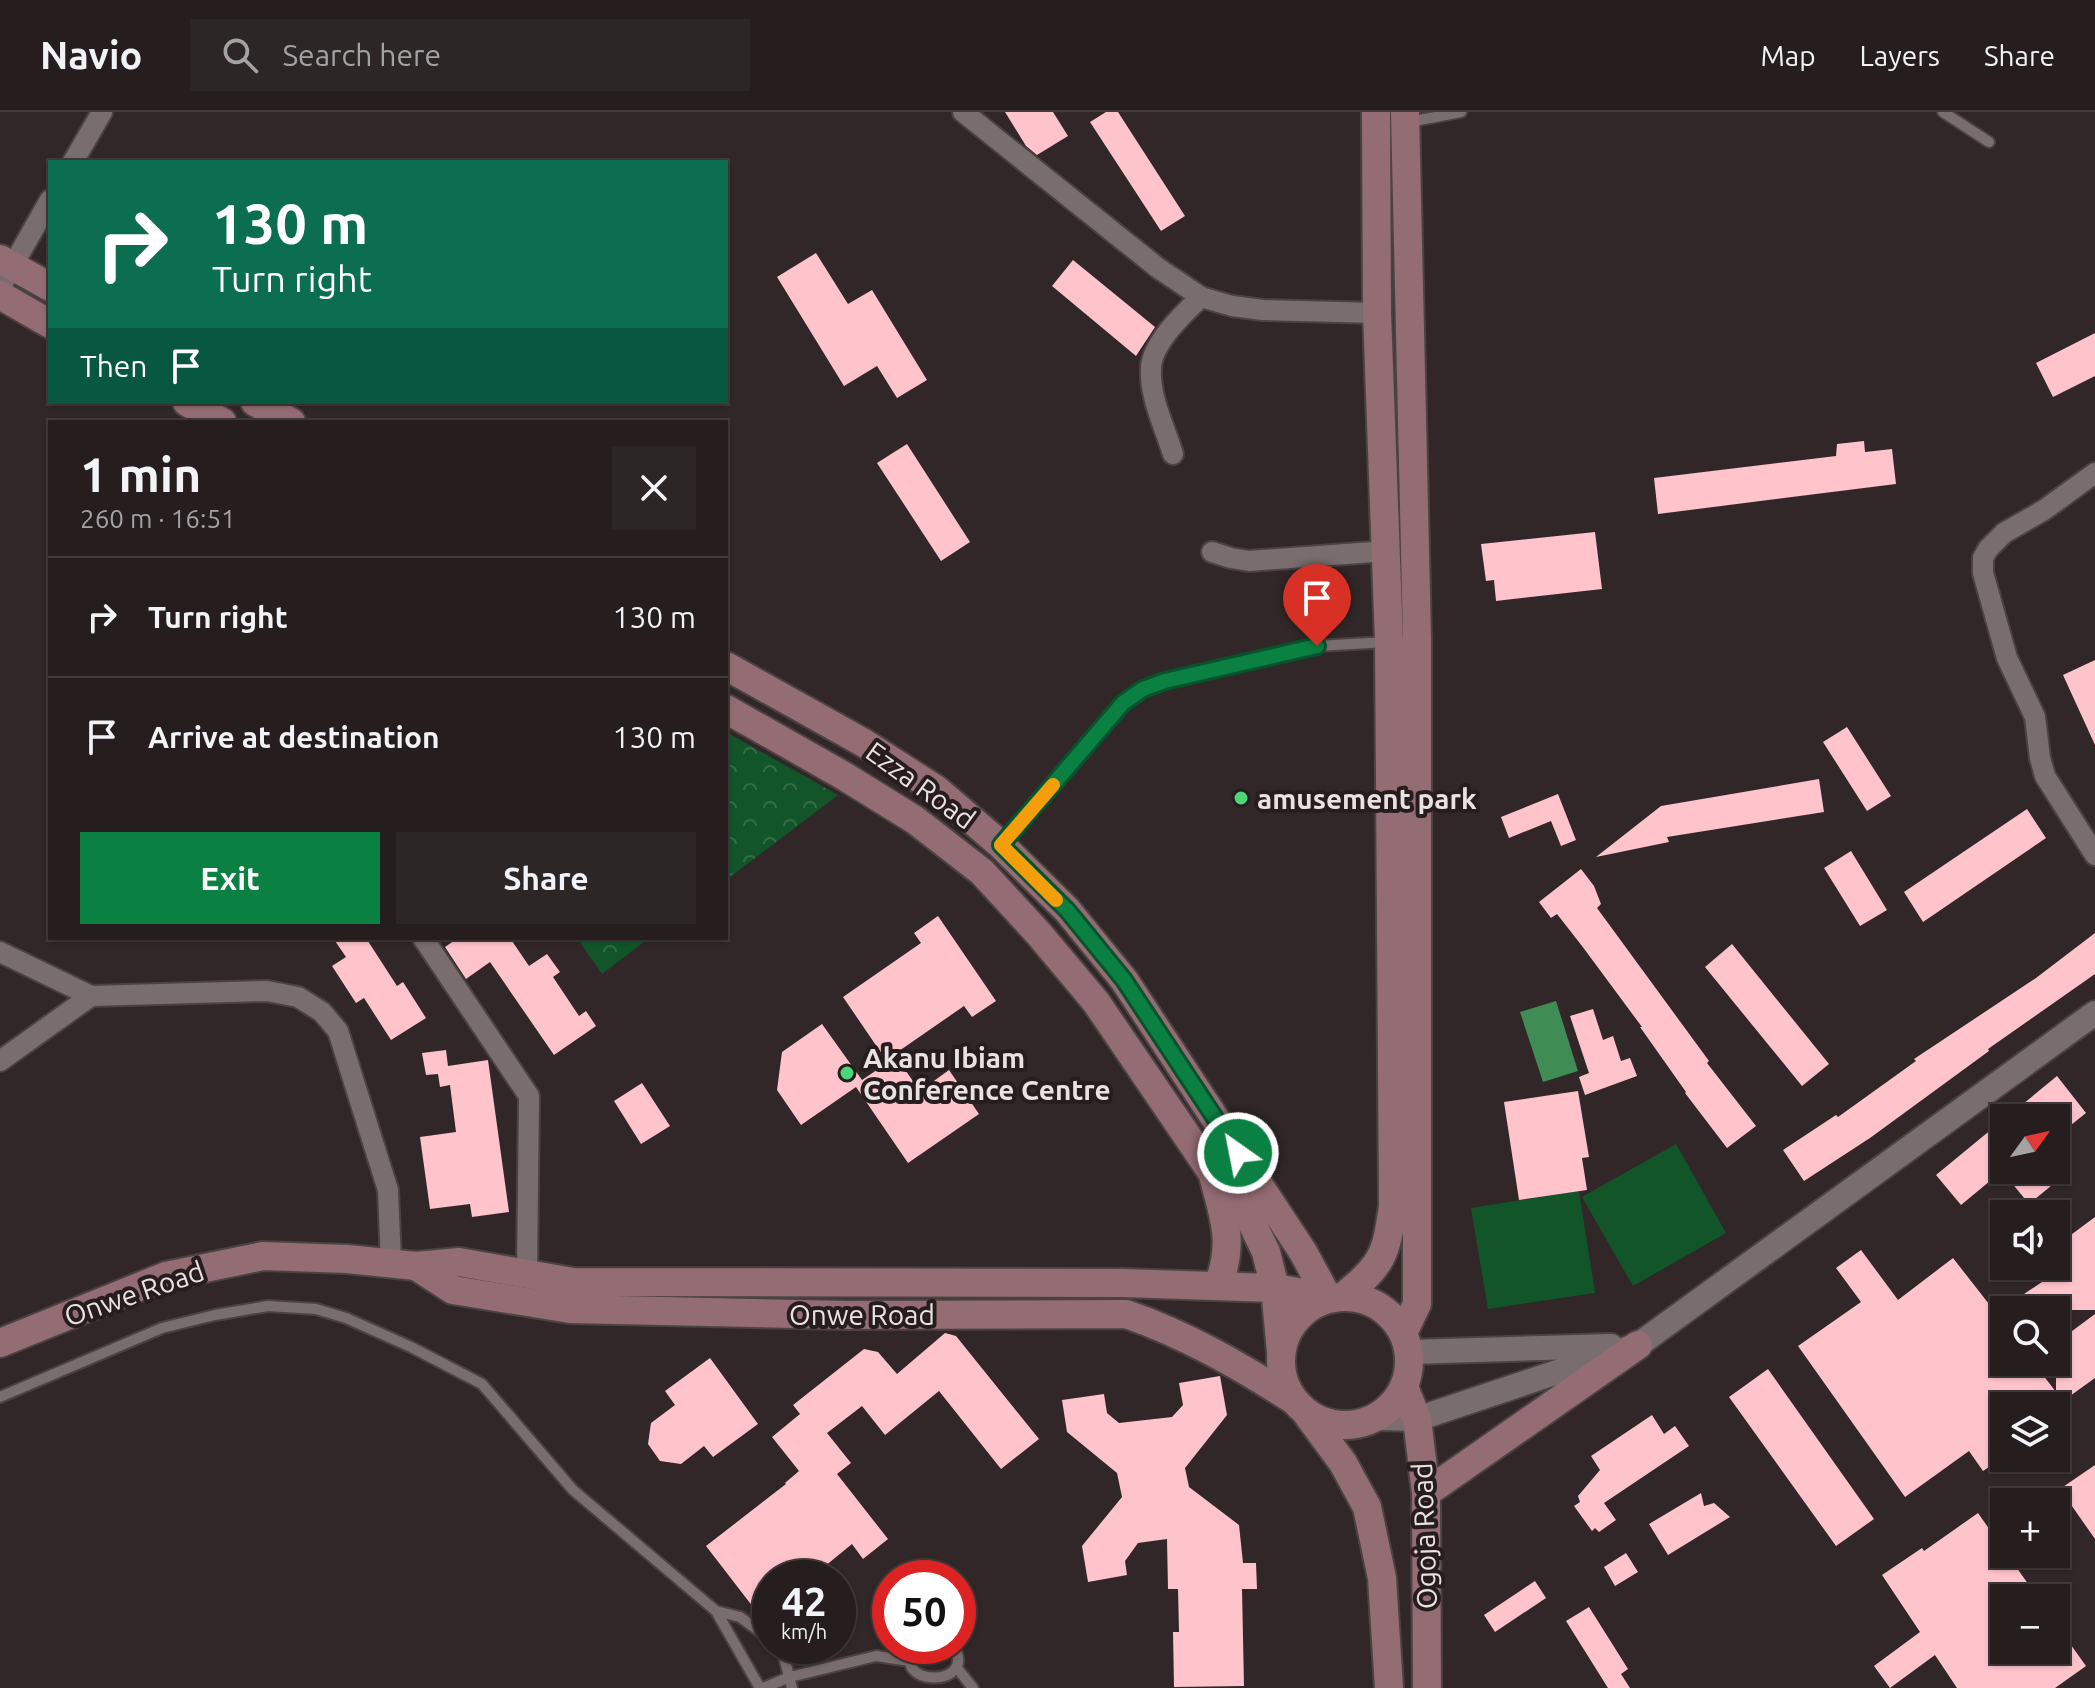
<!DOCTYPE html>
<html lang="en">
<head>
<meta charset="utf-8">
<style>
	body { margin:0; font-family:Ubuntu,sans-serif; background:#2d2627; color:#f1f3f6; height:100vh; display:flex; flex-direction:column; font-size:30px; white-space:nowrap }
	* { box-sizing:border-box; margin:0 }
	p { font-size:26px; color:#a3a2a4 }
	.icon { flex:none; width:44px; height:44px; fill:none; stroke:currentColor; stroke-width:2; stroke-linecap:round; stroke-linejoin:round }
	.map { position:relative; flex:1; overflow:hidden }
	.side { position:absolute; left:48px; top:308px; width:680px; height:520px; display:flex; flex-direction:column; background:#251d1e; border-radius:0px; box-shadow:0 2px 6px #0004,0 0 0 2px #423b3c }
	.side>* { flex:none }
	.hud { position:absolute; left:48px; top:48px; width:680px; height:244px; border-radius:0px; box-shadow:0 2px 6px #0004,0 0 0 2px #423b3c; background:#0b6e4f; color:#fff; overflow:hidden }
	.needle { width:52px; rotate:57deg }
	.fabs { position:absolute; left:1990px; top:992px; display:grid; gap:16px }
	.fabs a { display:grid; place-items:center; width:80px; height:80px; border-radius:0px; background:#251d1e; box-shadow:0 2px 6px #0004,0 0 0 2px #423b3c; font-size:40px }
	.speed { position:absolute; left:752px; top:1448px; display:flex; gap:16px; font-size:40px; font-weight:700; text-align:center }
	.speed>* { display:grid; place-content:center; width:104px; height:104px; border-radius:50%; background:#251d1e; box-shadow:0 2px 6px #0004,0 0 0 2px #423b3c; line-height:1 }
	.speed small { font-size:20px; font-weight:400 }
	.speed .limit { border:12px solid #d22; background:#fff; color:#111 }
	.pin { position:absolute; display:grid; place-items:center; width:68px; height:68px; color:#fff; margin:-82px -34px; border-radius:50% 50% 50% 0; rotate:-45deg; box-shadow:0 0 8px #0007 }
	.pin .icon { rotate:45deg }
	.me { position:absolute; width:88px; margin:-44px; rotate:327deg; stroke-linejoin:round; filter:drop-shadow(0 0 6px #0008) }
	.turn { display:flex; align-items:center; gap:28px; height:168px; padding:0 32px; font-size:36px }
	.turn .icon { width:104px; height:104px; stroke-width:2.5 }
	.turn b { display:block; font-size:56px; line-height:68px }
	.then { display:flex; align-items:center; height:76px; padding:0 32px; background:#0003; gap:16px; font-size:30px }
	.round { display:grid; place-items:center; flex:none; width:84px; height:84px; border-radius:0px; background:#2d2627 }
	.summary { display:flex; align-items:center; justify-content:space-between; height:136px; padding:0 32px }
	h1 { font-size:48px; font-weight:700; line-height:60px }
	.cta { display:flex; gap:16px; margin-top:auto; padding:16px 32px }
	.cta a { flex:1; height:92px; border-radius:0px; background:#0b8043; color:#fff; font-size:32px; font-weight:700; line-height:92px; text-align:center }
	.cta a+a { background:#2d2627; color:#f1f3f6 }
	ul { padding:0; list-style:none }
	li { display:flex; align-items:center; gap:24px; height:120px; padding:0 32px; border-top:2px solid #423b3c }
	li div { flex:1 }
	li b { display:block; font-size:30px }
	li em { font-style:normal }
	header { display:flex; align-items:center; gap:48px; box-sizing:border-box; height:112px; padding:0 40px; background:#251d1e; border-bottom:2px solid #423b3c }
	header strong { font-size:38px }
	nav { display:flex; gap:44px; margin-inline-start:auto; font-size:28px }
	.search { width:560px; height:72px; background:#2d2627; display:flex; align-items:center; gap:20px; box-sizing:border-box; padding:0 28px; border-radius:0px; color:#a3a2a4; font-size:30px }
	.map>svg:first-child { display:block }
</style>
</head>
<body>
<header>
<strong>Navio</strong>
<div class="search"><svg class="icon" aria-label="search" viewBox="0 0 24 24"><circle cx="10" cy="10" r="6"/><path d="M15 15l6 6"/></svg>Search here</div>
<nav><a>Map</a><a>Layers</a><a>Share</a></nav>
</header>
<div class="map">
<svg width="2095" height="1576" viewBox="0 0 2095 1576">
	<defs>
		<pattern id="forest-crowns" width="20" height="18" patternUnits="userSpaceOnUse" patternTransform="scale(2)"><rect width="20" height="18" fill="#115529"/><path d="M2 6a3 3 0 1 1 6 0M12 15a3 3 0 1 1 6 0" fill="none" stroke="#346d48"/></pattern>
	</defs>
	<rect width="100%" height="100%" fill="#312728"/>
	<g fill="url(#forest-crowns)">
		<path d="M726,620L838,683L726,768Z"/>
		<path d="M577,826H649L602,862Z"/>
	</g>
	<g fill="#115529">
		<path d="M1676,1032L1726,1121L1633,1174L1582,1085Z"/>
		<path d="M1579,1079L1595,1181L1488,1197L1471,1096Z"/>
	</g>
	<path fill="#3f8c54" d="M1556,889L1578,959L1543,970L1520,900Z"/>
	<g fill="#fec3cb">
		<path d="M1005,0H1053L1068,24L1037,43L1026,34Z"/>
		<path d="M1106,0H1118L1185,104L1161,119L1090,10Z"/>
		<path d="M816,141L848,192L872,178L927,268L897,286L877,254L844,274L777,165Z"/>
		<path d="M1073,148L1155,215L1136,244L1052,174Z"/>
		<path d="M2095,221V264L2053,285L2036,251Z"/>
		<path d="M1864,329L1865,340L1892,337L1896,372L1658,402L1654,366L1836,344L1837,332Z"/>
		<path d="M907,332L970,430L941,449L877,351Z"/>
		<path d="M1595,420L1602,477L1496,489L1494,468L1486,469L1481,432Z"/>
		<path d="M2095,548V633L2063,563Z"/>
		<path d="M1847,615L1891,684L1867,699L1823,630Z"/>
		<path d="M1819,667L1824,700L1667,725L1669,730L1596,745L1661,694Z"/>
		<path d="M1558,682L1576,728L1561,734L1551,709L1509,726L1501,705Z"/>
		<path d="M2027,697L2046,726L1923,810L1904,780Z"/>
		<path d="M1851,739L1887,798L1860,814L1824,756Z"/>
		<path d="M1581,757L1594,774L1601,792L1597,796L1709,949L1707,951L1756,1014L1727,1036L1685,981L1686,980L1640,915H1642L1582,834L1557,802L1551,806L1539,790Z"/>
		<path d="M938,804L996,889L972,905L964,894L886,948L843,885L921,831L914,821Z"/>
		<path d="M2095,821V862L1988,937L1989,939L1870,1026L1804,1069L1783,1038L1836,1003L1838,1005L1916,949L1914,947L2036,866Z"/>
		<path d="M333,826H366L397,874L403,870L426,906L391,928L364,886L356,891L332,854L346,845Z"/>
		<path d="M458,826H510L529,854L547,842L560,860L553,865L579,904L586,899L596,914L554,943L490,850L466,867L445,835Z"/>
		<path d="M1732,832L1829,952L1802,974L1705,855Z"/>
		<path d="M1593,897L1603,928L1613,924L1621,949L1630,946L1637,964L1585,983L1579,965L1589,961L1570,904Z"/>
		<path d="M822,912L862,968L896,945L920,979L949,958L979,1002L908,1051L856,975L801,1013L777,978L782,940Z"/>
		<path d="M446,938L448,954L488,948L509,1100L472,1105L470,1092L430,1097L420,1025L456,1020L450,973L440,975L438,962L426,963L422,941Z"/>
		<path d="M2057,964L2086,1001L2056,1025V1006H2006Z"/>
		<path d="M642,971L670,1014L641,1032L614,989Z"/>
		<path d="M1578,979L1589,1045L1582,1046L1587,1078L1519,1088L1504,990Z"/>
		<path d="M2004,1007L2003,1058H2048L2057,1069L2029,1092L2002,1059L1961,1093L1936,1063Z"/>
		<path d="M2095,1105V1198H2004V1250H2033L2056,1280V1231L2095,1202V1266L2063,1289L2067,1294H2004V1345L1983,1359L1969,1339L1905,1385L1798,1234L1861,1190L1836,1156L1861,1138L1898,1188L1953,1146L1996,1201L2067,1153L2056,1138V1134Z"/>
		<path d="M945,1221L956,1224L1039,1327L1001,1357L939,1279L885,1323L862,1294L827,1321L851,1351L837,1362L888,1427L863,1447L852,1432L819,1459L824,1466H770V1517L706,1434L786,1372L785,1371L799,1359L772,1325L800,1302L793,1293L864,1237L878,1240L897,1262Z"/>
		<path d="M710,1246L758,1312L713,1345L704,1334L681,1352L660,1349L648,1332L651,1311L675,1293L665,1279Z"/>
		<path d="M1768,1257L1874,1407L1836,1434L1729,1285Z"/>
		<path d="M1220,1264L1227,1303L1185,1356L1189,1375L1239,1413L1243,1451H1256L1257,1477H1242L1244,1574L1174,1575L1173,1520H1179L1178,1477H1168L1167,1427L1138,1431L1125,1449L1127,1463L1088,1470L1082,1434L1122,1385L1117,1361L1067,1320L1062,1288L1104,1282L1107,1301L1119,1311L1172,1305L1183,1293L1179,1271Z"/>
		<path d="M1652,1303L1664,1322L1675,1314L1689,1334L1604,1391L1616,1408L1599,1420L1595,1416L1592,1419L1574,1394L1580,1390L1578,1384L1600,1358L1591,1344Z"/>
		<path d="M2095,1353V1427L2060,1377Z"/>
		<path d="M1701,1381L1704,1394L1714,1391L1730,1405L1668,1443L1649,1412Z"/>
		<path d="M1978,1401L2004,1438V1442H2007L2038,1486H2004V1538H2056V1512L2086,1554L2055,1576H1957L1935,1543L1890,1576L1874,1554L1920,1520L1882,1463L1922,1436L1924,1439Z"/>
		<path d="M1626,1441L1638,1460L1615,1474L1604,1455Z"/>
		<path d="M1535,1469L1546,1486L1495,1520L1484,1503Z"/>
		<path d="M1589,1495L1628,1557L1621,1562L1630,1576H1608L1566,1509Z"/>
	</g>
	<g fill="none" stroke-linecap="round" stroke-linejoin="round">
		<g stroke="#4b4243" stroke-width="14">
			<g id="service">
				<path d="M1943,0L1989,30"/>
				<path d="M1409,10L1461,0"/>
				<path d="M1002,732L1123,591L1143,577L1165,569L1238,551L1317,534L1387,530"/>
				<path d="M0,1285L162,1216L215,1203L268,1194L316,1197L346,1206L411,1235L482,1272L573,1378L716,1499L760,1576"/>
				<path d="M716,1499L740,1505L770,1527"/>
				<path d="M776,1534L783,1541L792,1576"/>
				<path d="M915,1534C888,1576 980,1576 953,1534"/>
				<path d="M957,1556L973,1576"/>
				<path d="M763,1576L790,1565L876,1544L910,1549"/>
			</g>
		</g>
		<g stroke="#4b4243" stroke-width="24">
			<g id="minor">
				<path d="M963,0L1158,156L1201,185L1232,194L1263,198L1377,201"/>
				<path d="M73,50L102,0"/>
				<path d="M0,176L50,88"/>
				<path d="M1173,342C1165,316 1149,284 1151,256C1152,231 1184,201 1201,185"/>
				<path d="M2095,361L2044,398L2004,421L1988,437L1983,446V461L2007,546L2035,605L2040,646L2045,664L2095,743"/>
				<path d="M1212,440L1231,446L1249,449L1387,439"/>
				<path d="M423,826L529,984L527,1162"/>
				<path d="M0,840L91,884L267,879L298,885L322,900L338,919L388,1078L391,1151"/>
				<path d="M0,949L91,884"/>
			</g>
		</g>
		<g stroke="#4b4243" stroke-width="28">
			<g id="tertiary">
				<path d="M1409,1240L1611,1234"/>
				<path d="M1376,1306L1417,1307L1638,1233L2095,901"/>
			</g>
		</g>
		<g stroke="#4b4243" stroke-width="32">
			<g id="secondary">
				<path d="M0,147L50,175"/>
				<path d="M0,183L50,212"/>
				<path d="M187,290L222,310"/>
				<path d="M255,290L291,310"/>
				<path d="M726,554L864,631L937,678L1001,733L1067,798L1124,868L1303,1140L1328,1186"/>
				<path d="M726,597L844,664L915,708L982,760L1039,822L1096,890L1211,1059L1249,1105L1266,1140L1275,1176L1281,1240"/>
				<path d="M1214,1067C1225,1109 1234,1131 1218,1174"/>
				<path d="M416,1154L453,1178L570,1197L847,1203L1126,1202C1187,1223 1240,1254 1295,1289"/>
				<path d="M1344,1184C1383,1152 1386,1143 1393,1094L1389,529L1377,201L1376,0"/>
				<circle cx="1345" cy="1249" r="64"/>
				<path d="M1403,1221L1417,1192V526L1405,0"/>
				<path d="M0,1231L166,1164L263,1144L347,1147L416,1154L459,1150L573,1170L1123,1171L1275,1176L1298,1180L1317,1191"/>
				<path d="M1404,1275L1417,1307L1426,1381L1427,1576"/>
				<path d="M1307,1302L1343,1351L1367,1395L1382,1466L1389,1576"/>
				<path d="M1426,1381L1638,1233"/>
			</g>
		</g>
		<use href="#service" stroke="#7a6d6f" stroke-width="10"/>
		<use href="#minor" stroke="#7a6d6f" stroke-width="20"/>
		<use href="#tertiary" stroke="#7a6d6f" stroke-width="24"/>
		<use href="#secondary" stroke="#946c73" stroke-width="28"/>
	</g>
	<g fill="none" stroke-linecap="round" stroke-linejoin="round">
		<g stroke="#07532c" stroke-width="20">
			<path id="route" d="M1238,1041L1124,868L1067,798L1001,733L1123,591L1143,577L1165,569L1317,534"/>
		</g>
		<use href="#route" stroke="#0b8043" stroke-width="14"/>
		<path stroke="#f59e0b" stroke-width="14" d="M1053,673L1001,733L1056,788"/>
	</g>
	<g fill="#4bd677" stroke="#271d1f" stroke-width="3">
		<circle cx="1241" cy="686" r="8"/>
		<circle cx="847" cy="961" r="8"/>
	</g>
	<g text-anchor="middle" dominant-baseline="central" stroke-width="8" stroke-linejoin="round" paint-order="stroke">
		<g font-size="28" fill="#e9e2e2" stroke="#271d1f">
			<text transform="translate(921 673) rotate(36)">Ezza Road</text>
			<text transform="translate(134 1181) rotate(-19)">Onwe Road</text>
			<text x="862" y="1202">Onwe Road</text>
			<text transform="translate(1424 1424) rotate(-92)">Ogoja Road</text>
		</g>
		<g font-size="28" font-weight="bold" fill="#e9e2e2" stroke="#271d1f" text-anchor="start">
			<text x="1257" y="686">amusement park</text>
			<text x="863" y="945">Akanu Ibiam<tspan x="863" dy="32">Conference Centre</tspan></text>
		</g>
	</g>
</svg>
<div class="fabs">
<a><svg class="needle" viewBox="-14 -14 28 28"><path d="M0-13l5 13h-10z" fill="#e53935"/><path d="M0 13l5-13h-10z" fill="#a3a2a4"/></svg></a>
<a><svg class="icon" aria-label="sound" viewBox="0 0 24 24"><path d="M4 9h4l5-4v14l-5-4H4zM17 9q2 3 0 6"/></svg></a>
<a><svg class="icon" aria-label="search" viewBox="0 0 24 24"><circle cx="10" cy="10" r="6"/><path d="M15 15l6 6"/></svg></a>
<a><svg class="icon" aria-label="layers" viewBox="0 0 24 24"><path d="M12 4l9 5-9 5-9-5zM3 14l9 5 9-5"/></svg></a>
<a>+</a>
<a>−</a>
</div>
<div class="speed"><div>42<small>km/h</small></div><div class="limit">50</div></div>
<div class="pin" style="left:1317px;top:534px;background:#d93025"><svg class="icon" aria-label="arrive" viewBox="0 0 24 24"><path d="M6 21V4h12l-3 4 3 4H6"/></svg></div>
<svg class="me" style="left:1238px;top:1041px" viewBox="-20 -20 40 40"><circle r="17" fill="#0b8043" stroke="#fff" stroke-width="3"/><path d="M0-11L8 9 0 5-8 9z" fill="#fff"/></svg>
<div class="hud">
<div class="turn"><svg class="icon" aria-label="right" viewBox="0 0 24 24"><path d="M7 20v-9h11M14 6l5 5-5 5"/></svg><div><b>130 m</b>Turn right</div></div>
<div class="then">Then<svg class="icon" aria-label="arrive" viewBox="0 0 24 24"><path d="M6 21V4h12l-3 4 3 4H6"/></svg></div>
</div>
<section class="side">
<div class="summary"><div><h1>1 min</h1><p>260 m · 16:51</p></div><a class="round"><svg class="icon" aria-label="close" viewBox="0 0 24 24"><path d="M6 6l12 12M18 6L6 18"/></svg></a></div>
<ul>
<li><svg class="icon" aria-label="right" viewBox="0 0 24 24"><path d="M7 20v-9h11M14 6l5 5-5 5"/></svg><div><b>Turn right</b></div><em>130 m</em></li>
<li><svg class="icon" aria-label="arrive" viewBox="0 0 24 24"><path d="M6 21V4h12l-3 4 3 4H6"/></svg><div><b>Arrive at destination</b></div><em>130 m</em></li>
</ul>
<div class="cta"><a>Exit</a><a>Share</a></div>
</section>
</div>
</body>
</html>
